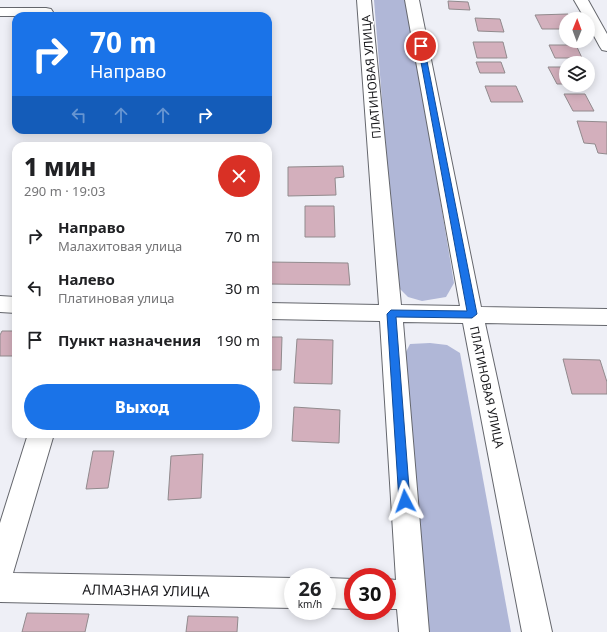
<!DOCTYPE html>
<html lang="ru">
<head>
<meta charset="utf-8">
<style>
	body { margin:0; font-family:"Noto Sans",sans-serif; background:#f6f6f6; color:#202124; height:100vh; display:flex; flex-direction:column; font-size:15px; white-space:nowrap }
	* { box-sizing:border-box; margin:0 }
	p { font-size:13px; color:#757577 }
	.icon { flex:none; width:22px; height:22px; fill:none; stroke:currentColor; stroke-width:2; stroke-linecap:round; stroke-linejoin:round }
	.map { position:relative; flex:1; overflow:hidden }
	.details { position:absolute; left:12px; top:142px; width:260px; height:296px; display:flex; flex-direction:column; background:#fff; border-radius:12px; box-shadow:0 2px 10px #0003 }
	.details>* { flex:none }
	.guide { position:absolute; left:12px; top:12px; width:260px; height:122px; border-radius:12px; box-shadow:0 2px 10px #0003; background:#1a73e8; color:#fff; overflow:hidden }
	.needle { width:26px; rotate:1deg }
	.buttons { position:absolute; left:559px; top:12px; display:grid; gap:8px }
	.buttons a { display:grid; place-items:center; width:36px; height:36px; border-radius:50%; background:#fff; box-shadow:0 2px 10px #0003; font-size:20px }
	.speed { position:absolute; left:284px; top:568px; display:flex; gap:8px; font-size:20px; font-weight:700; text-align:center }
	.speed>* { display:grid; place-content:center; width:52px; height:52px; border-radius:50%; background:#fff; box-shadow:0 2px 10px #0003; line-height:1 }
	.speed small { font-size:10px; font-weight:400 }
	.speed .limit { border:6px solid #d22; background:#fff; color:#111 }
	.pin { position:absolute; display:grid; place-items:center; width:34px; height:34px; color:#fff; margin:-17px; border:2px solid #fff; border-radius:50%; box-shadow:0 1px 4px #0007 }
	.me { position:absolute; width:44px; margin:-22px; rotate:356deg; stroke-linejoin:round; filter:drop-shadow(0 0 3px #0008) }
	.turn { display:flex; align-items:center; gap:14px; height:84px; padding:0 12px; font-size:18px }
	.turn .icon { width:52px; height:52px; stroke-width:2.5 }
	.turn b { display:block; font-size:28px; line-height:34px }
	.lanes { display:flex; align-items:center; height:38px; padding:0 12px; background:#0003; justify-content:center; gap:20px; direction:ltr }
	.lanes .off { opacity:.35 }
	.round { display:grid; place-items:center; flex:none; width:42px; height:42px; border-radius:21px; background:#f6f6f6 }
	.head { display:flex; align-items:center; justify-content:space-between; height:68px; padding:0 12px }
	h1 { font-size:24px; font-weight:800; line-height:30px }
	.primary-button { display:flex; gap:8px; margin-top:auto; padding:8px 12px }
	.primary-button a { flex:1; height:46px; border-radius:24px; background:#1a73e8; color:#fff; font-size:16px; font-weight:800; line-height:46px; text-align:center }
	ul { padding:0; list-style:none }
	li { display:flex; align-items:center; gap:12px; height:52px; padding:0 12px }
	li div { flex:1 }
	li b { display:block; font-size:15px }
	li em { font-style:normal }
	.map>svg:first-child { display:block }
</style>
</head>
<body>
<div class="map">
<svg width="607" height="632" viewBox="0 0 607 632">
	<rect width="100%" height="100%" fill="#eeeff6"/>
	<g fill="#b0b7d7">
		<path d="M374,0H407L454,283L446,297L422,301L408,297L397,286Z"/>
		<path d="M430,343L447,345L460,353L511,632H428L404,356L410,344Z"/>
	</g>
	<g fill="#d3afbc" stroke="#918a8d">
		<path d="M448,1L468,2L470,10L449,9Z"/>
		<path d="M568,14L571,19H566V29H542L535,15Z"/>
		<path d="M475,18L500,19L504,32L478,31Z"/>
		<path d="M473,42H503L507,58H477Z"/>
		<path d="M549,45H576L582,58H555Z"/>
		<path d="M476,62H501L505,73H480Z"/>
		<path d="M548,67H566V84H557Z"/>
		<path d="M485,86H516L523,102H491Z"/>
		<path d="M564,94H585L594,111H573Z"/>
		<path d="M577,121L607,122V154L598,153L595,144L584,143Z"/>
		<path d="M44,130H66L65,132H43Z"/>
		<path d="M88,130H117L116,132H87Z"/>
		<path d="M343,166L344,177L335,178L336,195L288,196V167Z"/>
		<path d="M305,206H334L335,237H305Z"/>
		<path d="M268,262L348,263L350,285L268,284Z"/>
		<path d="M2,331H16V356H0V335Z"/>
		<path d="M268,337H282L281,370H268Z"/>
		<path d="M297,339L333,340L332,384L294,383Z"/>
		<path d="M563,359L600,360L607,382V394H572Z"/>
		<path d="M294,407L340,410L339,443L292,441Z"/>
		<path d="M93,451H114L108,488L86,489Z"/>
		<path d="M203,454L201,498L168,500L171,456Z"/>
		<path d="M27,613L89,614L85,632H22Z"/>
		<path d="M188,616L238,617L237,632H186Z"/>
	</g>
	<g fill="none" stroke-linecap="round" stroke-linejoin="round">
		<g stroke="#65676d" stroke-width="2">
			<g id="minor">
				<path d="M357,0H371L401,305L460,306L405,0H419L481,307L607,309V325L485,323L552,632H522L463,323L403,322L429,632H399L397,609H387V579L396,580L380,321L268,319V303L379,305Z"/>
				<path d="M574,0H588L607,34V51L602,50L600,47L588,25V19H585Z"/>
				<path d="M0,8H46L51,9L53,12L51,15L46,16H0Z"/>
				<path d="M0,296L16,297V313L0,312Z"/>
				<path d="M28,434H54L13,573L293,578V608L0,602V523Z"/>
				<path d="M327,578L353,579V609L327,608Z"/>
			</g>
		</g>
		<use href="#minor" fill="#fff" fill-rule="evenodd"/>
	</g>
	<path fill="#1a73e8" stroke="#114b97" d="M421,44L424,46L477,314L472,318L396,317L410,501L409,505L405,506L401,505L399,501L387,314L391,310L467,311L418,46Z"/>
	<g text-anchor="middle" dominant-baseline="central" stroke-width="3" stroke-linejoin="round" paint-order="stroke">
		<g font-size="12" fill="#18181b" stroke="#fff">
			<text transform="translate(371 77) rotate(-95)">ПЛАТИНОВАЯ УЛИЦА</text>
			<text transform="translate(487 387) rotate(78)">ПЛАТИНОВАЯ УЛИЦА</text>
		</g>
		<g font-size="14" fill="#18181b" stroke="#fff">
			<text transform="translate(146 590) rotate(1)">АЛМАЗНАЯ УЛИЦА</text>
		</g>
	</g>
</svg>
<div class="buttons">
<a><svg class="needle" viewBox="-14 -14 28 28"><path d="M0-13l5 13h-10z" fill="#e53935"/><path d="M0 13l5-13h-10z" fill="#757577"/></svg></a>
<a><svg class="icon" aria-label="layers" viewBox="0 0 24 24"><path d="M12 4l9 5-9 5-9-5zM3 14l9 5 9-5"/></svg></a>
</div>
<div class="speed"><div>26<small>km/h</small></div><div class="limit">30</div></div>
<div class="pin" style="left:421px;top:46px;background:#d93025"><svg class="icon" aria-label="arrive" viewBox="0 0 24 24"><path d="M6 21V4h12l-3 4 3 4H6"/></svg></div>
<svg class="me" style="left:405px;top:501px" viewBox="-20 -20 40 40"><path d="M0-17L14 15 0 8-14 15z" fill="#1a73e8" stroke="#fff" stroke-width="4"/></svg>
<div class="guide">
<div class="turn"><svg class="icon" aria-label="right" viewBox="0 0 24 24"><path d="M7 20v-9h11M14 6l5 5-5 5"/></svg><div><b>70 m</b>Направо</div></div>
<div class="lanes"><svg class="icon off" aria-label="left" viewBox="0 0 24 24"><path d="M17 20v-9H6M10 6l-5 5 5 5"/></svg><svg class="icon off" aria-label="ahead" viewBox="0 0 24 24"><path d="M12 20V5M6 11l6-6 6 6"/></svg><svg class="icon off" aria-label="ahead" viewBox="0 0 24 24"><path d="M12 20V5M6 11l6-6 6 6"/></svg><svg class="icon" aria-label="right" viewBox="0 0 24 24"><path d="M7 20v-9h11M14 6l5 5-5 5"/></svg></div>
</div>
<section class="details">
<div class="head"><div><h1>1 мин</h1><p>290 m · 19:03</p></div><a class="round" style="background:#d93025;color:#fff"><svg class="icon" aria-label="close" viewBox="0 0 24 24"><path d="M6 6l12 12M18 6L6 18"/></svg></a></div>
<ul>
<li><svg class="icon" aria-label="right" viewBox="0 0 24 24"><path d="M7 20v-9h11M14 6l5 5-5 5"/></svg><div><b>Направо</b><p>Малахитовая улица</p></div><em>70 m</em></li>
<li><svg class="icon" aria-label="left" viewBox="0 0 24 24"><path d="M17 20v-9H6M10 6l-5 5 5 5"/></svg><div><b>Налево</b><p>Платиновая улица</p></div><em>30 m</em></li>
<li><svg class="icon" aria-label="arrive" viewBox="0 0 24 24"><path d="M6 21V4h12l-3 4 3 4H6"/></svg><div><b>Пункт назначения</b></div><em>190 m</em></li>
</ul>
<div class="primary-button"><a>Выход</a></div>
</section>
</div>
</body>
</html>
